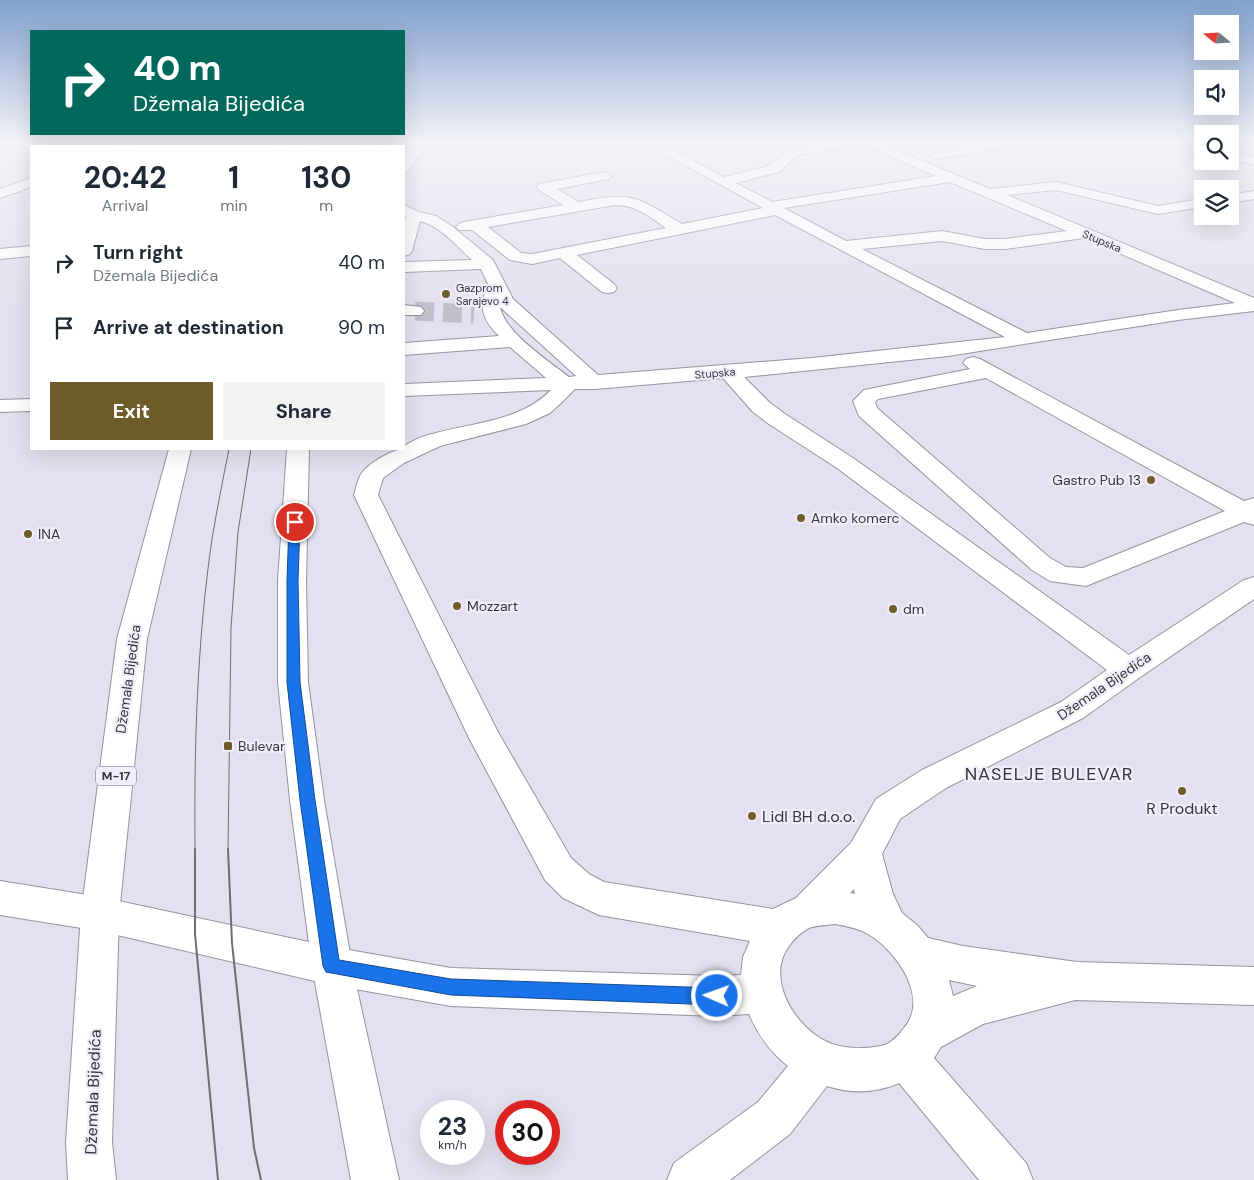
<!DOCTYPE html>
<html lang="en">
<head>
<meta charset="utf-8">
<style>
	body { margin:0; font-family:"DM Sans",sans-serif; background:#f2f2f3; color:#1f2937; height:100vh; display:flex; flex-direction:column; font-size:19px; white-space:nowrap }
	* { box-sizing:border-box; margin:0 }
	p { font-size:16px; color:#747a83 }
	.icon { flex:none; width:28px; height:28px; fill:none; stroke:currentColor; stroke-width:2; stroke-linecap:round; stroke-linejoin:round }
	.map { position:relative; flex:1; overflow:hidden }
	.sheet { position:absolute; left:30px; top:145px; width:375px; height:305px; display:flex; flex-direction:column; background:#fff; border-radius:0px; box-shadow:0 5px 20px #0002 }
	.sheet>* { flex:none }
	.hud { position:absolute; left:30px; top:30px; width:375px; height:105px; border-radius:0px; box-shadow:0 5px 20px #0002; background:#00695c; color:#fff; overflow:hidden }
	.needle { width:32px; rotate:288deg }
	.fabs { position:absolute; left:1194px; top:15px; display:grid; gap:10px }
	.fabs a { display:grid; place-items:center; width:45px; height:45px; border-radius:0px; background:#fff; box-shadow:0 5px 20px #0002; font-size:25px }
	.speed { position:absolute; left:420px; top:1100px; display:flex; gap:10px; font-size:25px; font-weight:700; text-align:center }
	.speed>* { display:grid; place-content:center; width:65px; height:65px; border-radius:50%; background:#fff; box-shadow:0 5px 20px #0002; line-height:1 }
	.speed small { font-size:12px; font-weight:400 }
	.speed .limit { border:8px solid #d22; background:#fff; color:#111 }
	.pin { position:absolute; display:grid; place-items:center; width:42px; height:42px; color:#fff; margin:-21px; border:2px solid #fff; border-radius:50%; box-shadow:0 1px 5px #0007 }
	.me { position:absolute; width:55px; margin:-28px; rotate:272deg; stroke-linejoin:round; filter:drop-shadow(0 0 4px #0008) }
	.turn { display:flex; align-items:center; gap:18px; height:105px; padding:0 20px; font-size:22px }
	.turn .icon { width:65px; height:65px; stroke-width:2.5 }
	.turn b { display:block; font-size:35px; line-height:42px }
	.eta { display:flex; justify-content:space-evenly; align-items:center; height:85px; text-align:center }
	.eta b { font-size:30px; font-weight:700; line-height:35px }
	.cta { display:flex; gap:10px; margin-top:auto; padding:10px 20px }
	.cta a { flex:1; height:58px; border-radius:0px; background:#6e5c2a; color:#fff; font-size:20px; font-weight:700; line-height:58px; text-align:center }
	.cta a+a { background:#f2f2f3; color:#1f2937 }
	ul { padding:0; list-style:none }
	li { display:flex; align-items:center; gap:15px; height:65px; padding:0 20px }
	li div { flex:1 }
	li b { display:block; font-size:19px }
	li em { font-style:normal }
	.map>svg:first-child { display:block }
</style>
</head>
<body>
<div class="map">
<svg width="1254" height="1180" viewBox="0 0 1254 1180">
	<rect width="100%" height="100%" fill="#e3e1ef"/>
	<g fill="none" stroke-linecap="round" stroke-linejoin="round">
		<path stroke="#c0bfcb" stroke-width="19" stroke-dasharray="19 9" stroke-linecap="butt" d="M415,311L474,314"/>
		<g stroke="#9593a0" stroke-width="2">
			<g id="minor">
				<path d="M119,142H136L130,146H113Z"/>
				<path d="M273,142H287L291,146H277Z"/>
				<path d="M306,142H319L316,146H303Z"/>
				<path d="M643,142H658L724,177L769,166L789,149L794,148L839,142H877L990,189L1056,182L1158,206L1202,199V207L1158,214L1056,190L1007,195L1254,298V311L1178,320L948,356L744,377L769,402L785,414L853,458L1129,655L1244,580L1254,577V599L1139,678L1083,718L946,788L900,819L882,854L893,894L902,913L917,925L928,938L963,946L1077,962L1254,967V1005L1075,1000L983,1024L941,1047L934,1058L1026,1163L1033,1180H979L899,1083C876,1093 851,1094 827,1086L790,1134L730,1180H667L674,1163L758,1102L788,1066C769,1051 758,1035 749,1014L717,1016L451,1006L332,985L100,931L0,915V881L100,897L332,947L451,968L717,976L741,975L743,957L750,941L599,915L563,898L545,880L469,738L354,495C356,489 357,482 360,476C365,465 392,449 404,449V446C411,442 418,438 425,436C465,423 520,423 551,390L404,396V384L546,378L510,347L404,355V343L499,336C481,318 479,307 488,284L481,269L404,272V262L472,260C457,246 440,226 420,221L412,251L410,254L404,256V224L406,217L404,215V205L419,212L436,216L453,227L493,260L513,299L598,375L812,358L1005,337L775,215L577,255L614,284L617,288L614,292L608,293L602,292L560,258L532,264L510,260L472,230H459L456,227L459,224L464,222L563,205L539,190L537,187L539,184L604,172L611,176L609,179L557,189L579,202C634,191 636,197 682,224L763,208ZM864,145L936,176L772,202L736,183L779,172L798,155ZM950,182L1067,231L1005,239H985L942,231L846,241L784,208ZM615,205C636,205 650,217 666,228L532,254L521,253L488,227ZM1084,238L1235,303L1178,310L1027,333L862,249L942,241L985,249H1005ZM500,307L576,376L569,377C549,361 505,333 500,307ZM723,378L753,412L769,424L837,468L1107,670L1061,702L922,770L876,799L851,843L796,898L773,909L604,882L589,874L571,858L499,734L378,495L383,478L404,463L440,446L526,424L550,413L562,402L575,389H595ZM854,889L855,894L850,893ZM835,924C846,926 858,928 868,934C896,950 930,998 904,1028C898,1036 891,1044 881,1046C865,1049 847,1049 832,1044C797,1031 764,980 789,946C794,939 801,932 809,928C817,925 827,925 835,924ZM949,980L977,986L953,996Z"/>
				<path d="M995,142H1022L1016,146L936,159L930,155L936,151Z"/>
				<path d="M1182,142H1202V150L1184,145Z"/>
				<path d="M1230,150L1254,157V165L1230,158Z"/>
				<path d="M31,178V187L0,198V189Z"/>
				<path d="M1254,191V199L1230,203V195Z"/>
				<path d="M31,246V256L0,259V249Z"/>
				<path d="M404,305L421,307L424,311L421,315H404Z"/>
				<path d="M973,357L980,359L1244,501L1254,498V525L1244,522L1086,586L1050,581L1032,570L859,416L853,401L864,390L970,369L963,363L966,359ZM986,378L1225,511L1083,568L1066,567L1050,558L877,408L875,402L878,399Z"/>
				<path d="M31,399V411L0,412V400Z"/>
			</g>
		</g>
		<g stroke="#9593a0" stroke-width="2">
			<g id="major">
				<path d="M362,142H375L372,146H359Z"/>
				<path d="M415,142H427L409,171L404,172V158Z"/>
				<path d="M169,449H191L147,639L119,914L112,1142L116,1180H68L66,1142L81,914L117,639Z"/>
				<path d="M287,449H309L306,581L308,682L324,800L352,966L399,1180H351L312,966L290,800L278,682V581Z"/>
			</g>
		</g>
		<use href="#minor" fill="#fff" fill-rule="evenodd"/>
		<use href="#major" fill="#fff" fill-rule="evenodd"/>
		<g stroke="#6e6d75" stroke-width="1">
			<path d="M387,146L390,142"/>
			<path d="M396,146L399,142"/>
			<path d="M195,851C194,747 197,642 212,539C217,509 223,479 229,449"/>
			<path d="M228,851L231,628L238,532L251,449"/>
		</g>
		<g stroke="#6e6d75" stroke-width="2">
			<path d="M195,849V934L218,1180"/>
			<path d="M228,849L232,943L254,1148L261,1180"/>
		</g>
	</g>
	<linearGradient id="sky" x2="0" y2="1"><stop stop-color="#82a0ce"/><stop offset="0.46" stop-color="#f2f2f8"/><stop offset="1" stop-color="#f2f2f8" stop-opacity="0"/></linearGradient>
	<rect width="1254" height="307" fill="url(#sky)"/>
	<path fill="#1a73e8" stroke="#114b97" d="M295,519L300,522L298,581L300,682L315,800L339,960L451,979L717,988L723,991L725,996L723,1002L717,1005L451,995L326,972L323,966L300,800L287,682V581L289,522Z"/>
	<g fill="#6e5c2a" stroke="#f0eefc" stroke-width="2">
		<circle cx="446" cy="294" r="5"/>
		<circle cx="1151" cy="480" r="5"/>
		<circle cx="801" cy="518" r="5"/>
		<circle cx="28" cy="534" r="5"/>
		<circle cx="457" cy="606" r="5"/>
		<circle cx="893" cy="609" r="5"/>
		<rect x="223" y="741" width="10" height="10" rx="2.5"/>
		<circle cx="1182" cy="791" r="5"/>
		<circle cx="752" cy="816" r="5"/>
	</g>
	<g text-anchor="middle" dominant-baseline="central" stroke-width="4.5" stroke-linejoin="round" paint-order="stroke">
		<g font-size="11" fill="#36353b" stroke="#f0eefc">
			<text transform="translate(1102 241) rotate(23)">Stupska</text>
			<text transform="translate(715 373) rotate(-5)">Stupska</text>
		</g>
		<g font-size="11" fill="#36353b" stroke="#f0eefc" text-anchor="start">
			<text x="456" y="288">Gazprom<tspan x="456" dy="13">Sarajevo 4</tspan></text>
		</g>
		<rect fill="#f0eefc" stroke="#6e6c75" stroke-width="1" x="96" y="766.5" width="40" height="19" rx="4"/>
		<g font-size="12" font-weight="bold" fill="#36353b">
			<text x="116" y="776">M-17</text>
		</g>
		<g font-size="14" fill="#36353b" stroke="#f0eefc" text-anchor="start">
			<text x="1141" y="480" text-anchor="end">Gastro Pub 13</text>
			<text x="811" y="518">Amko komerc</text>
			<text x="38" y="534">INA</text>
			<text x="467" y="606">Mozzart</text>
			<text x="903" y="609">dm</text>
			<text x="238" y="746">Bulevar</text>
		</g>
		<g font-size="14" fill="#36353b" stroke="#f0eefc">
			<text transform="translate(128 679) rotate(-82)">Džemala Bijedića</text>
			<text transform="translate(1104 686) rotate(-34)">Džemala Bijedića</text>
		</g>
		<g font-size="16" fill="#36353b" stroke="#f0eefc">
			<text x="1182" y="808">R Produkt</text>
			<text x="762" y="816" text-anchor="start">Lidl BH d.o.o.</text>
		</g>
		<g font-size="16" fill="#36353b" stroke="#f0eefc">
			<text transform="translate(93 1092) rotate(-88)">Džemala Bijedića</text>
		</g>
		<g font-size="18" letter-spacing="1" fill="#36353b" stroke="#f0eefc">
			<text x="1049" y="774">NASELJE BULEVAR</text>
		</g>
	</g>
</svg>
<div class="fabs">
<a><svg class="needle" viewBox="-14 -14 28 28"><path d="M0-13l5 13h-10z" fill="#e53935"/><path d="M0 13l5-13h-10z" fill="#747a83"/></svg></a>
<a><svg class="icon" aria-label="sound" viewBox="0 0 24 24"><path d="M4 9h4l5-4v14l-5-4H4zM17 9q2 3 0 6"/></svg></a>
<a><svg class="icon" aria-label="search" viewBox="0 0 24 24"><circle cx="10" cy="10" r="6"/><path d="M15 15l6 6"/></svg></a>
<a><svg class="icon" aria-label="layers" viewBox="0 0 24 24"><path d="M12 4l9 5-9 5-9-5zM3 14l9 5 9-5"/></svg></a>
</div>
<div class="speed"><div>23<small>km/h</small></div><div class="limit">30</div></div>
<div class="pin" style="left:295px;top:522px;background:#d93025"><svg class="icon" aria-label="arrive" viewBox="0 0 24 24"><path d="M6 21V4h12l-3 4 3 4H6"/></svg></div>
<svg class="me" style="left:717px;top:996px" viewBox="-20 -20 40 40"><circle r="17" fill="#1a73e8" stroke="#fff" stroke-width="3"/><path d="M0-11L8 9 0 5-8 9z" fill="#fff"/></svg>
<div class="hud">
<div class="turn"><svg class="icon" aria-label="right" viewBox="0 0 24 24"><path d="M7 20v-9h11M14 6l5 5-5 5"/></svg><div><b>40 m</b>Džemala Bijedića</div></div>
</div>
<section class="sheet">
<div class="eta">
<div><b>20:42</b><p>Arrival</p></div>
<div><b>1</b><p>min</p></div>
<div><b>130</b><p>m</p></div>
</div>
<ul>
<li><svg class="icon" aria-label="right" viewBox="0 0 24 24"><path d="M7 20v-9h11M14 6l5 5-5 5"/></svg><div><b>Turn right</b><p>Džemala Bijedića</p></div><em>40 m</em></li>
<li><svg class="icon" aria-label="arrive" viewBox="0 0 24 24"><path d="M6 21V4h12l-3 4 3 4H6"/></svg><div><b>Arrive at destination</b></div><em>90 m</em></li>
</ul>
<div class="cta"><a>Exit</a><a>Share</a></div>
</section>
</div>
</body>
</html>
